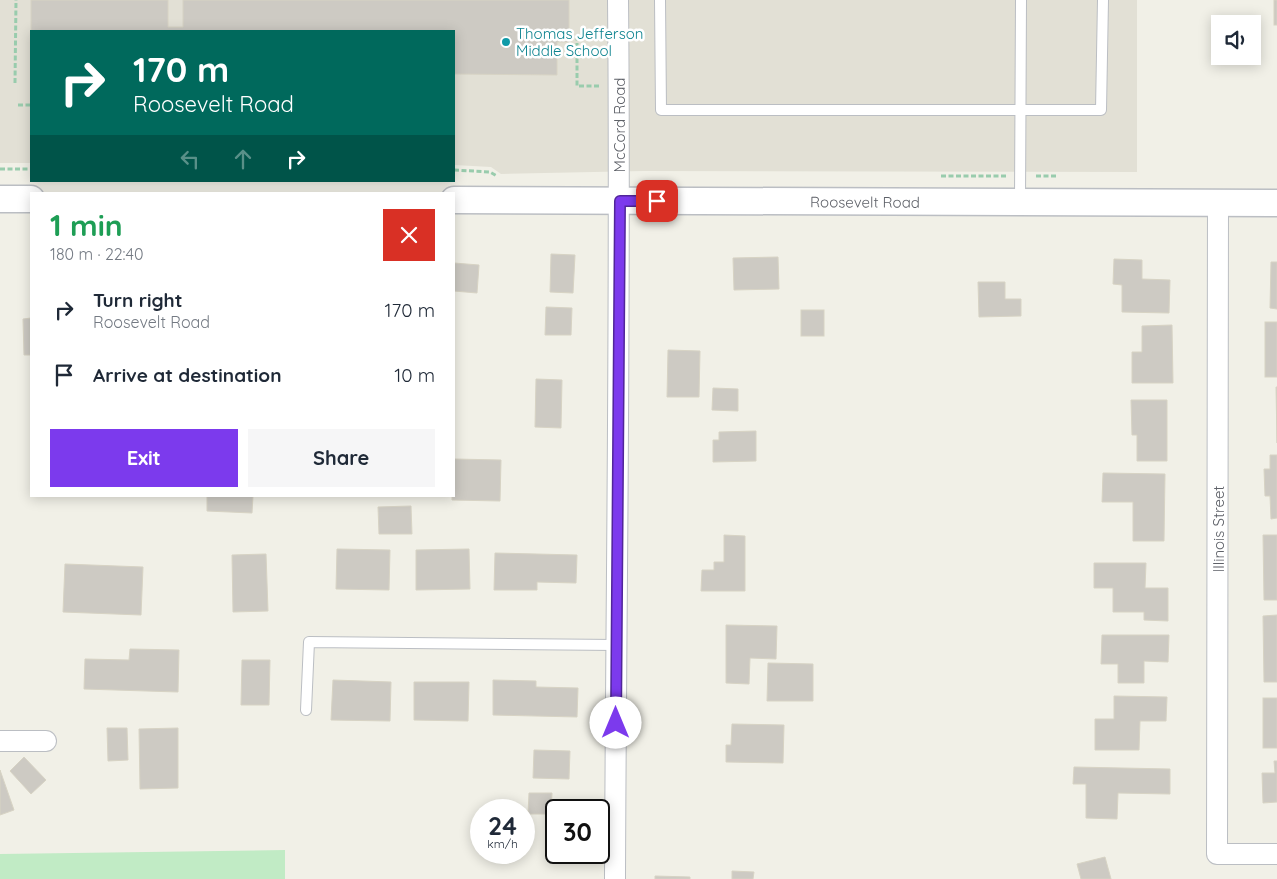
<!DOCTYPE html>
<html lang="en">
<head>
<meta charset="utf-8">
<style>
	body { margin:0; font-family:Quicksand,sans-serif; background:#f6f6f7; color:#1f2937; height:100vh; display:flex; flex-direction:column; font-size:19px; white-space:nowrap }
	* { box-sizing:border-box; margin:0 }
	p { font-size:16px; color:#747a83 }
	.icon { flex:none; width:28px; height:28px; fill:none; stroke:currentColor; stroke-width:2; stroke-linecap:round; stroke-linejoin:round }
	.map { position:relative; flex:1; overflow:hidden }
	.sheet { position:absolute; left:30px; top:192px; width:425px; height:305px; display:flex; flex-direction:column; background:#fff; border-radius:0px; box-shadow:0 2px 12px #0003 }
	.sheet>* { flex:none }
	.guide { position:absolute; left:30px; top:30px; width:425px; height:152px; border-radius:0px; box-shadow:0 2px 12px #0003; background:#00695c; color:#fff; overflow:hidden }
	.buttons { position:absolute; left:1211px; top:15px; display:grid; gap:10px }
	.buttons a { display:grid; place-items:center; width:50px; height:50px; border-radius:0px; background:#fff; box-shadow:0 2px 12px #0003; font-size:25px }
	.speed { position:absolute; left:470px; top:799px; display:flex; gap:10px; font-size:25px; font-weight:700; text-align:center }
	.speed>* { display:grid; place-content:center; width:65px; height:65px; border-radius:50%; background:#fff; box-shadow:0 2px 12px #0003; line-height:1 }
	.speed small { font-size:12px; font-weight:400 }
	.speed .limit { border:2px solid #111; border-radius:8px; background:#fff; color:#111 }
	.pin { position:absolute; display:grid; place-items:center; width:42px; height:42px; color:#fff; margin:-21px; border-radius:10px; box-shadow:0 2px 8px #0006 }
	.me { position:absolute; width:55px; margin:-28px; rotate:0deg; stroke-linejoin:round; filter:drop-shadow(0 0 4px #0008) }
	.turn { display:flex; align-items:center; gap:18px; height:105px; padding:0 20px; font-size:22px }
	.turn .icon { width:65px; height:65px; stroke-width:2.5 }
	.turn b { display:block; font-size:35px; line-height:42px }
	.lanes { display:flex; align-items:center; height:48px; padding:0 20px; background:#0003; justify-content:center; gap:25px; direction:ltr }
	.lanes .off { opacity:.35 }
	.round { display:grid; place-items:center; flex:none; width:52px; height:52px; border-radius:0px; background:#f6f6f7 }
	.overview { display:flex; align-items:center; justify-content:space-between; height:85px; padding:0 20px }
	h1 { font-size:30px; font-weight:800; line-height:38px; color:#1e9e55 }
	.button { display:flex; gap:10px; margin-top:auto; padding:10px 20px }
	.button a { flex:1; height:58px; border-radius:0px; background:#7c3aed; color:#fff; font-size:20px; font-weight:800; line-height:58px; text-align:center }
	.button a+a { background:#f6f6f7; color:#1f2937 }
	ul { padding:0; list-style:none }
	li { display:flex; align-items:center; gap:15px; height:65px; padding:0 20px }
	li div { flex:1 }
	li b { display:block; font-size:19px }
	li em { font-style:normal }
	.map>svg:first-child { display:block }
</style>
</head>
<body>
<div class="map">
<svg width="1277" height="879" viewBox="0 0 1277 879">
	<rect width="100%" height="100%" fill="#f1f0e7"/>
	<path fill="#e2e0d5" d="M0,0H1137V172L643,171L501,174L491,167L454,165V31H31V163H0Z"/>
	<path fill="#c1ebc5" d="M285,850V879H0V854Z"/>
	<g fill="#cdcac3" stroke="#d7d3c4">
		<path d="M31,0H168V27H183V0H569V42H557V75L454,74V31H31V84Z"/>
		<rect x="1274" y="0" width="3" height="25"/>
		<path d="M551,254L575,255L573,293L550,292Z"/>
		<path d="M778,257L779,289L734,290L733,258Z"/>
		<path d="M1114,259L1142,260V279L1170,280L1169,313L1122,312V285L1113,284Z"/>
		<path d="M1271,262H1277V309L1270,308Z"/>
		<path d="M454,263L479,265L477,293L454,291Z"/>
		<path d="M978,282H1005V299H1021V316L979,317Z"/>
		<path d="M546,307L572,308L571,335H545Z"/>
		<rect x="801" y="310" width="23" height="26"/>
		<path d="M31,318V355H24L23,319Z"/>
		<rect x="1265" y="322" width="12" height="55"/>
		<path d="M1172,325L1173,383H1132V352H1142V326Z"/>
		<path d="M668,350L700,351L699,397H667Z"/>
		<path d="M536,379L562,380L561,428L535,427Z"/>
		<path d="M1276,387H1277V443Z"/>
		<path d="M713,388L738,389V411L712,410Z"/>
		<path d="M1131,400H1167V461H1137V435H1132Z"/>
		<path d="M756,431V461L713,462V440H719V432Z"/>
		<path d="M1270,455H1277V518L1271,519L1270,496H1265L1264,469H1270Z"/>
		<path d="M454,459L501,460L500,501L452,500V496H454Z"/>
		<path d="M1103,473L1165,474L1164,541H1133V502H1102Z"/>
		<path d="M207,496H253L252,513L207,511Z"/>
		<path d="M411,506L412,534H379L378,507Z"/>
		<path d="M724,535L745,536V591H701L702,570H714V562H724Z"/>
		<path d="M1263,535H1277V600H1264Z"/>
		<path d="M337,549L390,550L389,590L336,589Z"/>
		<path d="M469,549L470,589L416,590V550Z"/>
		<path d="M495,553L577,555L576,583L537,582V590H494Z"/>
		<path d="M266,554L268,611L233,612L232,555Z"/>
		<path d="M1094,563H1146L1145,588H1168V621L1144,620V612H1113V588H1094Z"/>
		<path d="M65,564L143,567L141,615L63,612Z"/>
		<path d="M1277,615V682H1264L1263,616Z"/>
		<path d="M726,625L777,626L776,659L750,658L749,684L726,683Z"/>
		<path d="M1102,635H1169L1168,662L1144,661V683H1118V664H1101Z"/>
		<path d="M130,649L179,650L178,692L84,689L85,659L129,660Z"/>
		<path d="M242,660H270L269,705H241Z"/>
		<path d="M768,663L813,664V701H767Z"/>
		<path d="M333,680L391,682L390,721L331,720Z"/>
		<path d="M493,680L536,681V687L578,688L577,717L493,715Z"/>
		<path d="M414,682H469L468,721L414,720Z"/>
		<path d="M1114,696L1167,697L1166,721H1140L1139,750H1095V719H1114Z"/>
		<rect x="1263" y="698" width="14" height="50"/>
		<path d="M732,724L784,725L783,763L726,762V745H731Z"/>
		<path d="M107,728H127L128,760L108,761Z"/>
		<path d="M178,728V788L140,789L139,729Z"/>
		<path d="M534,750L570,751L569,779L533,778Z"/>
		<path d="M24,757L46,780L31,794L10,771Z"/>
		<path d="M1274,761H1277V802L1263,803L1262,773H1275Z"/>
		<path d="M1074,767L1170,769V794L1118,793L1117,819L1086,818V784H1073Z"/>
		<path d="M0,770L14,810L0,815Z"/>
		<path d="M529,793H552L551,814H528Z"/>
		<path d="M1105,857L1111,879H1081L1077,864Z"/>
		<path d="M732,871L754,872L753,879H732Z"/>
		<path d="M655,876L690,877V879H655Z"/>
	</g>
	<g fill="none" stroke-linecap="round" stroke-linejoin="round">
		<g stroke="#bbbec3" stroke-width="12">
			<g id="service">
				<path d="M660,0L661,110H1101L1103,0"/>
				<path d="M1020,201L1021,0"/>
				<path d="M306,710L309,642L616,645"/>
			</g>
		</g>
		<g stroke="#bbbec3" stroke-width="22">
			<g id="minor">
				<path d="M1218,203L1217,854H1277"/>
				<path d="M0,741H46"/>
				<path d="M615,879C616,586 621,293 618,0"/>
			</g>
		</g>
		<g stroke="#bbbec3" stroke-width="29">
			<g id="tertiary">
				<path d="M0,199H31"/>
				<path id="s1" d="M454,200L1277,203"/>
			</g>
		</g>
		<g stroke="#99ccad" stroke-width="3" stroke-dasharray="5 2.5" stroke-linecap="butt">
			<path d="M15,83L16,0"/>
			<path d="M599,86H577V36H600"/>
			<path d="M18,105H31"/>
			<path d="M0,169H31"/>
			<path d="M454,170L490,172L497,176"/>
			<path d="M941,176H1007"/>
			<path d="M1036,176H1057"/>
		</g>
		<use href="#service" stroke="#fff" stroke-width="10"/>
		<use href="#minor" stroke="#fff" stroke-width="20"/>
		<use href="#tertiary" stroke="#fff" stroke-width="26"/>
	</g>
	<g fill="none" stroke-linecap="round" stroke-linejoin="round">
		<g stroke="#51269a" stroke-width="12">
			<path id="route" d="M616,723L620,201H657"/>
		</g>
		<use href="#route" stroke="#7c3aed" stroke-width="9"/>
	</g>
	<circle fill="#0f9aa8" stroke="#fff" stroke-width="2" cx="506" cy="42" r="5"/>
	<g text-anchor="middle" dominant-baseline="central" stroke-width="5" stroke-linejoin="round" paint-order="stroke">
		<g font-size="15" fill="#0d838f" stroke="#fff" text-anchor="start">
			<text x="516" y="33">Thomas Jefferson<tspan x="516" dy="17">Middle School</tspan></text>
		</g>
		<g font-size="15" fill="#5e6168" stroke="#fff">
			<text transform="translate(619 125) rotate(-90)">McCord Road</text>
			<text stroke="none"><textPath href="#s1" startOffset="411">Roosevelt Road</textPath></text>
			<text transform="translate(1218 529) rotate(-90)">Illinois Street</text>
		</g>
	</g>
</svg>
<div class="buttons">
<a><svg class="icon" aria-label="sound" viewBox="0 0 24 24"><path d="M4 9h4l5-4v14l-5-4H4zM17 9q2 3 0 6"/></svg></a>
</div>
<div class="speed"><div>24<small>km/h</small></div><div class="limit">30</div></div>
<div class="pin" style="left:657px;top:201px;background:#d93025"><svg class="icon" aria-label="arrive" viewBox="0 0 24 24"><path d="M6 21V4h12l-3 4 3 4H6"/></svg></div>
<svg class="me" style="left:616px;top:723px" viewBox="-20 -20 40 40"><circle r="19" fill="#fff"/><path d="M0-13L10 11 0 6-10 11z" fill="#7c3aed"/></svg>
<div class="guide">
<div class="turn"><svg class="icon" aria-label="right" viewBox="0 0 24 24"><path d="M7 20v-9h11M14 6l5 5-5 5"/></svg><div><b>170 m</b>Roosevelt Road</div></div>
<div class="lanes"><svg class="icon off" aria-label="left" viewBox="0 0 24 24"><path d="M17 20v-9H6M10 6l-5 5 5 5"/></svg><svg class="icon off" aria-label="ahead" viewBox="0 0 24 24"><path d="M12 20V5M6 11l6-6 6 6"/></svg><svg class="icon" aria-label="right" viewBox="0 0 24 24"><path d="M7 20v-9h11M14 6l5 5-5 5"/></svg></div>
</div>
<section class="sheet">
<div class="overview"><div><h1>1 min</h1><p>180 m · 22:40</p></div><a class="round" style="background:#d93025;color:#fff"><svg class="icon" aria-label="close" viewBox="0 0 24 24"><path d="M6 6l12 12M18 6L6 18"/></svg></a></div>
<ul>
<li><svg class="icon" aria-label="right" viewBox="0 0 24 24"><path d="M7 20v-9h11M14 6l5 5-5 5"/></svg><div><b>Turn right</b><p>Roosevelt Road</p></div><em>170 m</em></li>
<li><svg class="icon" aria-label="arrive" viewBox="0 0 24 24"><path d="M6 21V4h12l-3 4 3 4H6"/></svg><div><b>Arrive at destination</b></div><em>10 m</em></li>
</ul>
<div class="button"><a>Exit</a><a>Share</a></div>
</section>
</div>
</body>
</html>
